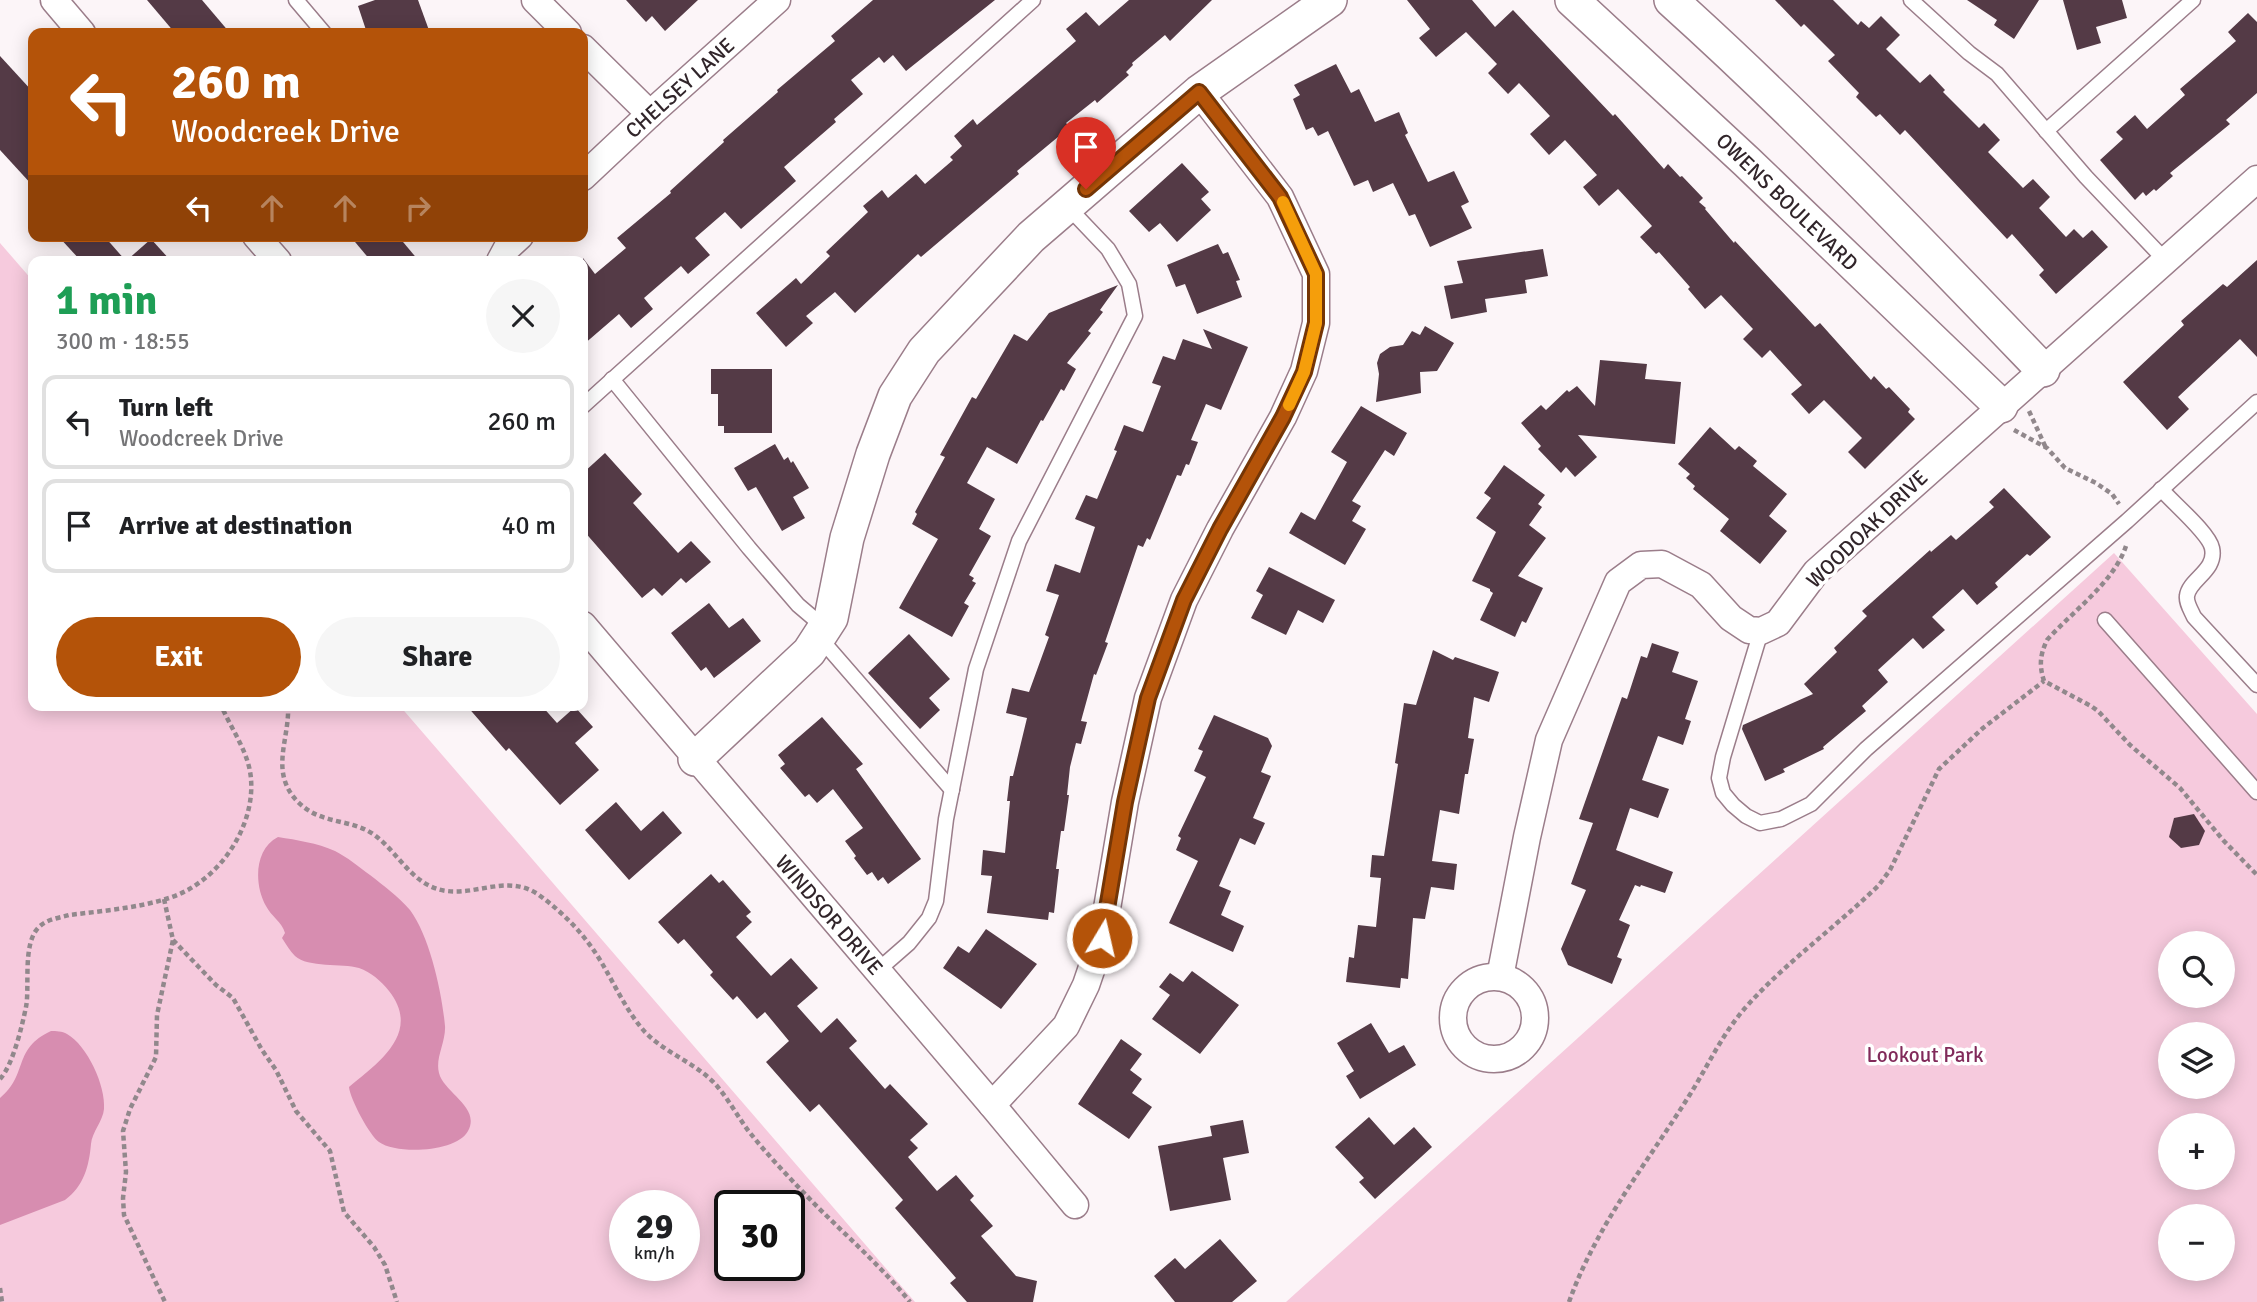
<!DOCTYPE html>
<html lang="en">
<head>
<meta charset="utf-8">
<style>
	body { margin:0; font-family:Signika,sans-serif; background:#f6f6f6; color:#202124; height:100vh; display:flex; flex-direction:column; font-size:26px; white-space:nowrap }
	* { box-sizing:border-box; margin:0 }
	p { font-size:23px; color:#757577 }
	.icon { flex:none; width:38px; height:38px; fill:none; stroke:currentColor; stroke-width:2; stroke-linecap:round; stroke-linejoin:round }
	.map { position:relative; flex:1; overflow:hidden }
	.panel { position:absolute; left:28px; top:256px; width:560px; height:455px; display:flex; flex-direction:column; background:#fff; border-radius:14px; box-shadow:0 4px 18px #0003 }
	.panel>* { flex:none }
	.banner { position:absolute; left:28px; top:28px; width:560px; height:214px; border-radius:14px; box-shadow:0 4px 18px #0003; background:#b45309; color:#fff; overflow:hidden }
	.tools { position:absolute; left:2158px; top:931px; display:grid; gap:14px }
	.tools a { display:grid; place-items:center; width:77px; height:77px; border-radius:50%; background:#fff; box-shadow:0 4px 18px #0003; font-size:35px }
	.speed { position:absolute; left:609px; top:1190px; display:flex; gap:14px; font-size:35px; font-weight:700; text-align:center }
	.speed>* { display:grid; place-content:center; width:91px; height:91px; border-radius:50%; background:#fff; box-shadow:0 4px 18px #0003; line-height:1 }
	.speed small { font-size:18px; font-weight:400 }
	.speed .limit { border:4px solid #111; border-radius:10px; background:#fff; color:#111 }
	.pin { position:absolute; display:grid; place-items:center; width:60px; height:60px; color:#fff; margin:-72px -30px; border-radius:50% 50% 50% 0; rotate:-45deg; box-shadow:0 0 7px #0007 }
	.pin .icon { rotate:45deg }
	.me { position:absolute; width:77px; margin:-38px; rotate:9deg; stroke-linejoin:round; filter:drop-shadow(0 0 5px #0008) }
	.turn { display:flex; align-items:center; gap:24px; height:147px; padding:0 28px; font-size:32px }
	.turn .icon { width:91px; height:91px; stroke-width:2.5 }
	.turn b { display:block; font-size:49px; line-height:60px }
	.lanes { display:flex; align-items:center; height:66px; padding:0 28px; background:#0003; justify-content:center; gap:35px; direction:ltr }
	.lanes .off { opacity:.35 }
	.round { display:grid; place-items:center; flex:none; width:74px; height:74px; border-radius:37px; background:#f6f6f6 }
	.headline { display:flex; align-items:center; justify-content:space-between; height:119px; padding:0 28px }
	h1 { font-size:42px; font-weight:700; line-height:52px; color:#1e9e55 }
	.cta { display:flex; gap:14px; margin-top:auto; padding:14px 28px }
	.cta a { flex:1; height:80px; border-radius:42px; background:#b45309; color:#fff; font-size:28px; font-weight:700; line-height:80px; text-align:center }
	.cta a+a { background:#f6f6f6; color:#202124 }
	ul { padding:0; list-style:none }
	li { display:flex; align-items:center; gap:21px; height:94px; margin:0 14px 10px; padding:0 14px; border:4px solid #e0e0e0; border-radius:14px }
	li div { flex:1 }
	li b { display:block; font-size:26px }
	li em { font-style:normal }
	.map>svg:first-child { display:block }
</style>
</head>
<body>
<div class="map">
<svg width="2257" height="1302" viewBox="0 0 2257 1302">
	<rect width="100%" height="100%" fill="#fcf5f8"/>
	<g fill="#f6cadd" fill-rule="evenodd">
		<path d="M0,243L33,281V705H399L915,1302H0ZM625,1206H684V1265H625ZM730,1206H789V1265H730Z"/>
		<path d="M2114,553L2257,714V1302H1286ZM2170,943H2222V996H2170ZM2170,1034H2222V1087H2170ZM2170,1125H2222V1178H2170ZM2170,1216H2222V1269H2170Z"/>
	</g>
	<g fill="#d78db0">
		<path d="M278,837C297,840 317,843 335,851C347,857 359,867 370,875C384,886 398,896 410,910C430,937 442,993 445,1026C446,1042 435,1058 439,1073C444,1093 481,1107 468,1131C457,1152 397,1155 379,1142C370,1136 350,1099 349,1087C378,1063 422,1033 389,991C381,981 371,972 359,968C342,963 308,968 295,956C290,951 286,944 282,938L285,933C282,922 271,916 266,906C254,885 254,849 278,837Z"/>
		<path d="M51,1031C56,1031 62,1031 67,1034C87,1045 106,1086 104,1109C103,1121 92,1132 91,1144C89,1166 84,1186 65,1200L0,1225V1098C29,1074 12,1049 51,1031Z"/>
	</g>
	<g fill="#543a46">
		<path d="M147,0H202L230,33H175Z"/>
		<path d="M375,0H418L430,33H367L358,6Z"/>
		<path d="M626,0H698L665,31L652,16L646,22Z"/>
		<path d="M873,0H995L906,71L893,55L884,63L879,57L851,80L863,94L834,119L836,122L784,167L796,181L741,229L725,212L695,238L710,255L688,274L681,266L644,298L653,309L631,328L619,314L583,345V258L595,274L626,248L617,238L671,193L670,191L724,142L723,140L778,92L777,90L835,41L831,36Z"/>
		<path d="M1129,0H1212L1170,41L1165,35L1132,63L1133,65L1126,72L1129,75L1097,103L1095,100L1066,123L1070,127L1017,171L1019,174L921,257L918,254L855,313L835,292L806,316L813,323L786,347L756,313L796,278L801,284L830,256L826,252L868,212L863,206L882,190L888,198L916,174L925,184L953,160L950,157L962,146L954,136L973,119L977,125L1076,41L1066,29L1086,12L1099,26Z"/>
		<path d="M1407,0H1472L1495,27L1513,10L1613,116L1615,114L1664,169L1668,164L1680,177L1682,176L1703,198L1699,202L1706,208L1705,209L1734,243L1735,241L1815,327L1820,323L1871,380L1874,376L1886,389L1889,387L1910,409L1908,412L1915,419L1865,469L1848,452L1862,438L1824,400L1809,414L1791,394L1802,385L1770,350L1762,358L1743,339L1753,329L1721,295L1705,309L1688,289L1690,287L1659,252L1656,254L1640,237L1652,226L1618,189L1599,206L1583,187L1597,175L1565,140L1549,155L1530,134L1550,116L1519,83L1508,94L1488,73L1497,64L1466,32L1436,57L1419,38L1430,29Z"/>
		<path d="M1775,0H1833L1858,25L1861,21L1869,28L1881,16L1900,35L1886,49L1920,83L1930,74L1945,90L1943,92L1979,128L1984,123L2000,140L1988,152L2023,188L2033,179L2050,197L2039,208L2066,237L2074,229L2083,238L2092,230L2108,247L2056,294L2039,275L2044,270L2012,234L2007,239L1905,130L1900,135L1880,114L1876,117L1856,97L1859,93L1828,61L1835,55L1804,24L1801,27Z"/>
		<path d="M1967,0H2039L2014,39L1994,25L1997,20Z"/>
		<path d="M2063,0H2122L2127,18L2096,27L2101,43L2077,50Z"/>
		<path d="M2248,13L2257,22V93L2226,120L2230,124L2170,173L2173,176L2156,191L2154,189L2146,196L2143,192L2135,200L2100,160L2123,139L2116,132L2135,115L2147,129L2185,95L2180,89L2236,41L2228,32Z"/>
		<path d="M0,56L33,92V186L0,150Z"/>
		<path d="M1336,64L1351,93L1359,89L1375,122L1399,112L1408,133L1405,135L1428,182L1454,171L1469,202L1461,206L1472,228L1430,247L1415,214L1409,216L1393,183L1373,192L1368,180L1354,186L1328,131L1318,136L1313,127L1306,130L1293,99L1300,95L1294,85Z"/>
		<path d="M1182,163L1209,192L1201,199L1211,210L1177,242L1160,223L1149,232L1129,211Z"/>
		<path d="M58,236H104L126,261H81Z"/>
		<path d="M350,236H398L419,261H371Z"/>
		<path d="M151,239L171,261H126Z"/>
		<path d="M1218,244L1223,254L1228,252L1240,280L1236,281L1242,297L1197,314L1185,284L1176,287L1167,265Z"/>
		<path d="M1543,249L1548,276L1525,280L1527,293L1485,299L1487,312L1451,319L1444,286L1463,283L1457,261Z"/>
		<path d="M2257,260V357L2240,339L2178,397L2189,409L2167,430L2123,382L2184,325L2181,321L2223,284L2227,287Z"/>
		<path d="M1118,285L1100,310L1103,312L1088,331L1091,333L1067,363L1076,369L1064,391L1061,389L1043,421L1041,420L1017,464L987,447L967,483L995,499L979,529L991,536L969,575L974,578L972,581L976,583L964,603L969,606L952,637L899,608L938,539L912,524L917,514L915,512L945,457L940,455L972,397L976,399L1014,334L1027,341L1049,313Z"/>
		<path d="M1425,326L1454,343L1437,371L1420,372L1421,393L1376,402L1379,374L1377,363L1380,354L1390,347L1403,345L1412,331L1420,335Z"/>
		<path d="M1203,329L1248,347L1221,410L1206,404L1191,440L1198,442L1189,465L1186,464L1181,476L1177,475L1150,540L1147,538L1143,547L1138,545L1105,642L1108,643L1096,675L1094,674L1081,721L1087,722L1081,744L1076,743L1070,767L1067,795H1069L1064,831H1061L1056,869H1059L1054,913L1049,912L1048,920L987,913L992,876L981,875L983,850L1005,853L1010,801H1007L1010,776H1013L1027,718L1006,713L1012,688L1029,692L1049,637L1045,635L1059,595L1046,591L1055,564L1080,573L1095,527L1075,519L1086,495L1097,499L1117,451L1114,450L1124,425L1143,432L1161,386L1152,383L1163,356L1175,360L1183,339L1212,349Z"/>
		<path d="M1600,360L1647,364L1645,379L1681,382L1675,444L1578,435L1597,457L1575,477L1566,467L1561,473L1538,449L1541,446L1521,423L1541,405L1546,410L1567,390L1569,392L1577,386L1595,406Z"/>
		<path d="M711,369H772V433H724V426H718V394H711Z"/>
		<path d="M1361,406L1407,433L1394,456L1385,450L1352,501L1361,506L1352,521L1366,529L1345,565L1289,533L1301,512L1315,520L1347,462L1331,452Z"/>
		<path d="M1710,427L1735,450L1739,446L1757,461L1753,466L1787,494L1769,516L1787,531L1760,564L1720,531L1729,519L1693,489L1695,486L1686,478L1690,474L1678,464Z"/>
		<path d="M775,444L784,460L788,457L791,463L793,461L809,488L793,497L805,518L782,531L756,487L748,491L734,468Z"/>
		<path d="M605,453L642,494L633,503L678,553L691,541L711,562L686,583L681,578L662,596L654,588L642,598L583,530V473Z"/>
		<path d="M1504,465L1545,495L1538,504L1542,507L1529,525L1546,538L1518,576L1543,588L1526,623L1522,621L1515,637L1480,620L1493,593L1490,591V589L1472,581L1496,532L1476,518L1491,498L1484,493Z"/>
		<path d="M2004,488L2051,537L2030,556L2027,554L1995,583L1998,587L1977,605L1963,589L1932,617L1945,630L1923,649L1913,638L1878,670L1888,682L1862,706L1866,711L1823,747L1824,749L1783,769L1785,772L1765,781L1742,729L1743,725L1813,694L1804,684L1837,652L1834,648L1867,616L1862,611L1930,550L1931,552L1951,535L1956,540L1994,507L1989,502Z"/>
		<path d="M1269,567L1335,600L1323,623L1298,610L1286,635L1251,618L1263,595L1256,591Z"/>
		<path d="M709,603L729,628L743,618L761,641L714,678L706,667L701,671L671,633Z"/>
		<path d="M909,634L950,679L929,698L940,710L920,729L868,673Z"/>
		<path d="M1652,643L1679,652L1672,672L1698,681L1685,719L1691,721L1683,745L1658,736L1642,780L1669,789L1658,818L1630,808L1616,850L1673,872L1665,893L1641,885L1640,887L1635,885L1619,920L1630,925L1617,957L1622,959L1612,984L1568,965L1561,949L1586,890L1571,884L1593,823L1579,819L1622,697L1627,699L1641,656L1647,658Z"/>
		<path d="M1433,650L1453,660L1455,657L1499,672L1489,702L1474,697L1468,738L1474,739L1468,774H1465L1459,814L1440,810L1432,861L1457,864L1454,890L1431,887L1425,919L1413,918L1408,979L1401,978L1400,988L1346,982L1349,957L1354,958L1358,925L1376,927L1381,878L1370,877L1372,855L1384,856L1398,764L1395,763L1404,703L1416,705Z"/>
		<path d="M466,705H541L557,723L575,707L593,727L575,743L599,770L560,805L509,748L506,751Z"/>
		<path d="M1214,715L1268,738L1272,746L1261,772L1271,776L1253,818L1265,823L1255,845L1240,838L1219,886L1231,891L1221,915L1244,926L1233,952L1169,923L1198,861L1176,850L1181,838L1178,836L1206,777L1194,771L1203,751L1198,749Z"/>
		<path d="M822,717L863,764L856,769L921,859L888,884L883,877L878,881L872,872L867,875L854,858L856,856L845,841L863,828L833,789L817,803L809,794L805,797L780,768L785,764L778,755Z"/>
		<path d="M616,802L641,831L663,811L682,833L629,880L585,830Z"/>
		<path d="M2194,814L2205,831L2199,845L2181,848L2169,837L2174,818Z"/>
		<path d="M711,874L719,883L723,880L751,912L746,916L752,922L736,937L771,976L791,958L818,988L797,1006L821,1033L837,1018L857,1041L849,1048L885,1089L890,1084L928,1124L910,1140L918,1148L908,1157L937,1191L956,1175L974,1196L970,1200L993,1226L981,1236L1016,1276L1037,1281L1033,1302H967L950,1283L956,1278L895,1208L903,1200L819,1104L810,1112L766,1062L789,1041L765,1012L757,1019L737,996L733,1000L710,975L713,972L684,939L678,944L658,922Z"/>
		<path d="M986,929L1037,964L1001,1009L943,968L958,946L969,953Z"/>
		<path d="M1192,971L1239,1005L1200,1054L1152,1019L1170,995L1159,987L1170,973L1183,982Z"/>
		<path d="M1371,1023L1389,1053L1404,1045L1416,1065L1360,1099L1346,1076L1354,1071L1337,1043Z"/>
		<path d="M1121,1039L1142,1054L1130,1070L1142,1079L1132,1093L1152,1107L1129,1139L1078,1104Z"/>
		<path d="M1369,1117L1394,1145L1414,1127L1432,1147L1375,1199L1359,1182L1364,1178L1335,1147Z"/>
		<path d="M1243,1120L1249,1153L1223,1158L1231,1200L1170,1211L1158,1146L1212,1136L1210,1126Z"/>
		<path d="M1220,1239L1257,1281L1232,1302H1175L1154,1276L1175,1258L1185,1269Z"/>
	</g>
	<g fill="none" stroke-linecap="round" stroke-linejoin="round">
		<g stroke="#9b7d8a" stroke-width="17">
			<g id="service">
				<path d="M296,0L324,33"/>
				<path d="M1911,0L1969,53L1997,74L2086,177L2166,261"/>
				<path d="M2046,131L2193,0"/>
				<path d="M612,379L749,548L798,605L825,628"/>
				<path d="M583,406L1033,0"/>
				<path d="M2161,489C2173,503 2209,533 2212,548C2217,571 2189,579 2187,596C2186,603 2191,610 2194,617L2257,685"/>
				<path d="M2105,620L2257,792"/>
				<path d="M1761,631L1723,757L1719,778L1723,793L1733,805L1746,816L1760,823L1781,819L1811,804L1866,749L2127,521L2257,402"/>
				<path d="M819,637L952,790"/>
				<path d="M877,971L909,943L929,918L936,901L946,819L976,669L1019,541L1135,316L1129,284L1108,249L1067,206"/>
			</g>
		</g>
		<g stroke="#9b7d8a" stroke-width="29">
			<g id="minor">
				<path d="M54,0L82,33"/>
				<path d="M535,0L568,33"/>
				<path d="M583,48L650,114"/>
				<path d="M583,177L650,114L777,0"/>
				<path d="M256,236L278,261"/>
				<path d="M500,261L507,248L520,236"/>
				<path d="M583,625L992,1105L1075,1205"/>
				<circle cx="1494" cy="1018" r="41"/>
				<path d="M1500,977L1527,837L1549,740L1618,582L1641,565L1662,564L1701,585L1731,618L1749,630L1761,631L1778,623L1816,572L2257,179"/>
				<path d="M992,1105L1066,1026L1086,985L1102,938L1125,802L1148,698L1184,600L1220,529L1283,417L1304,371L1316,323V274L1280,197L1199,92"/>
			</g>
		</g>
		<g stroke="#9b7d8a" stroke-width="36">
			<g id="tertiary">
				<path d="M1572,0L1747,162L2001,406"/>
				<path d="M1671,0C1801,117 1922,244 2043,370"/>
				<path d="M695,759L809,652L831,618L847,538L873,454L895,396L924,351L1031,237L1067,206L1199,92L1330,0"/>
			</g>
		</g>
		<g stroke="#91888c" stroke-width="4.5" stroke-dasharray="5 3.5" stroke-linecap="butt">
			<path d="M2029,411L2046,448"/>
			<path d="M2014,430L2047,448L2065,468L2096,483L2112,494L2119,504"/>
			<path d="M2126,546C2114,582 2073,611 2047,640C2040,655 2039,665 2044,681L2091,706L2098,711L2130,745L2180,788L2223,840L2257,875"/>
			<path d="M288,705C290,739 269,771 297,801C320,825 349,818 373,834C399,852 412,887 447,891C478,895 509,874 539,895C565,914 587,937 603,965C616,987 627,1012 645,1032C666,1054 697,1063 717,1086C728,1099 737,1115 747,1129C764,1151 784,1172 803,1192C838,1229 878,1262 910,1302"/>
			<path d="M164,899L173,940L157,1015L156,1057L130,1109L123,1131L126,1172L123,1198L124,1215L165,1302"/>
			<path d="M173,940L216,985L233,998L262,1050L276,1070L296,1111L330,1151L344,1212L374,1247L385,1265L397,1302"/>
			<path d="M0,1079C13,1065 22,1026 26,1007C30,987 22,943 39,927C47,919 59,918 69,915C102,911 138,908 169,898C217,883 255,829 251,779C249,752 231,729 221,705"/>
			<path d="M0,1288L2,1302"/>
			<path d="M1569,1302C1596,1226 1647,1163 1689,1096C1708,1066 1722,1034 1746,1007C1786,962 1836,927 1879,885L1890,870L1939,769L1983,728L2044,681"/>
		</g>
		<use href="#service" stroke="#fff" stroke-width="14"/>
		<use href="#minor" stroke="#fff" stroke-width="26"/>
		<use href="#tertiary" stroke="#fff" stroke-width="33"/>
	</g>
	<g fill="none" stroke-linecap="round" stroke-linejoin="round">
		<g stroke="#753606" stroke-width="18">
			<path id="route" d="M1086,189L1199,92L1280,197L1316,274V323L1304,372L1283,417L1220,529L1184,600L1148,698L1125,802L1102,938"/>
		</g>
		<use href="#route" stroke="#b45309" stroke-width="12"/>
		<path stroke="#f59e0b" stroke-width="12" d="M1283,202L1316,274V323L1304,372L1289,405"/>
	</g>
	<g text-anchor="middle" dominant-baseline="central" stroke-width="7" stroke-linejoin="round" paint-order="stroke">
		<g font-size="21" fill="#31252a" stroke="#fff">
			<text transform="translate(680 88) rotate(-42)">CHELSEY LANE</text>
			<text transform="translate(1787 202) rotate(44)">OWENS BOULEVARD</text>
			<text transform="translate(1867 529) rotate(-44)">WOODOAK DRIVE</text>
			<text transform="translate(829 915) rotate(49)">WINDSOR DRIVE</text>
		</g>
		<g font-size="21" fill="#812a5a" stroke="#fff">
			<text x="1925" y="1055">Lookout Park</text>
		</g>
	</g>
</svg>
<div class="tools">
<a><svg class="icon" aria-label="search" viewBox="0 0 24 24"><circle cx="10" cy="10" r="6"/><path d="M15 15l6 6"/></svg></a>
<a><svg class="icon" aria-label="layers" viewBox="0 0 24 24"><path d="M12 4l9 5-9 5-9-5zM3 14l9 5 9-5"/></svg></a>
<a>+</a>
<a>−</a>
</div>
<div class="speed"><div>29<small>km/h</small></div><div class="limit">30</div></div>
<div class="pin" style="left:1086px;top:189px;background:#d93025"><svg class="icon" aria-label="arrive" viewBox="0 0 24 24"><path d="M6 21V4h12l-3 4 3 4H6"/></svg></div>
<svg class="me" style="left:1102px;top:938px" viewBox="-20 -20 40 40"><circle r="17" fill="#b45309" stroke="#fff" stroke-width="3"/><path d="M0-11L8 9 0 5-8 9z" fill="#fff"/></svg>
<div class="banner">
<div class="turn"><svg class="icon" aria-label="left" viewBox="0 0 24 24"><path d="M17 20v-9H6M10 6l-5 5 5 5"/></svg><div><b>260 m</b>Woodcreek Drive</div></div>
<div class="lanes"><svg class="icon" aria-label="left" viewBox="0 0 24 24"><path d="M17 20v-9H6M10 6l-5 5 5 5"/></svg><svg class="icon off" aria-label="ahead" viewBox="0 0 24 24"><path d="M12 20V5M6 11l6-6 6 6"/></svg><svg class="icon off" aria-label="ahead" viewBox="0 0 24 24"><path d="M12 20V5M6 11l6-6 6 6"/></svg><svg class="icon off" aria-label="right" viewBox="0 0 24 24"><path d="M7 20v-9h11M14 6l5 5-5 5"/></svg></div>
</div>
<section class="panel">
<div class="headline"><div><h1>1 min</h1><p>300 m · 18:55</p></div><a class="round"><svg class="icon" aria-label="close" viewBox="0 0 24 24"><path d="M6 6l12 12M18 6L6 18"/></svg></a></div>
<ul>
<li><svg class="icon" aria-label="left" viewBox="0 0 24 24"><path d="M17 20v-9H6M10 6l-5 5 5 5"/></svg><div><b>Turn left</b><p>Woodcreek Drive</p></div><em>260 m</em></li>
<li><svg class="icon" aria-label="arrive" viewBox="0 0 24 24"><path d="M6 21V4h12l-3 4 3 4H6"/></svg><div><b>Arrive at destination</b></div><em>40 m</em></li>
</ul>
<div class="cta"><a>Exit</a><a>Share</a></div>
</section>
</div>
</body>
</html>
